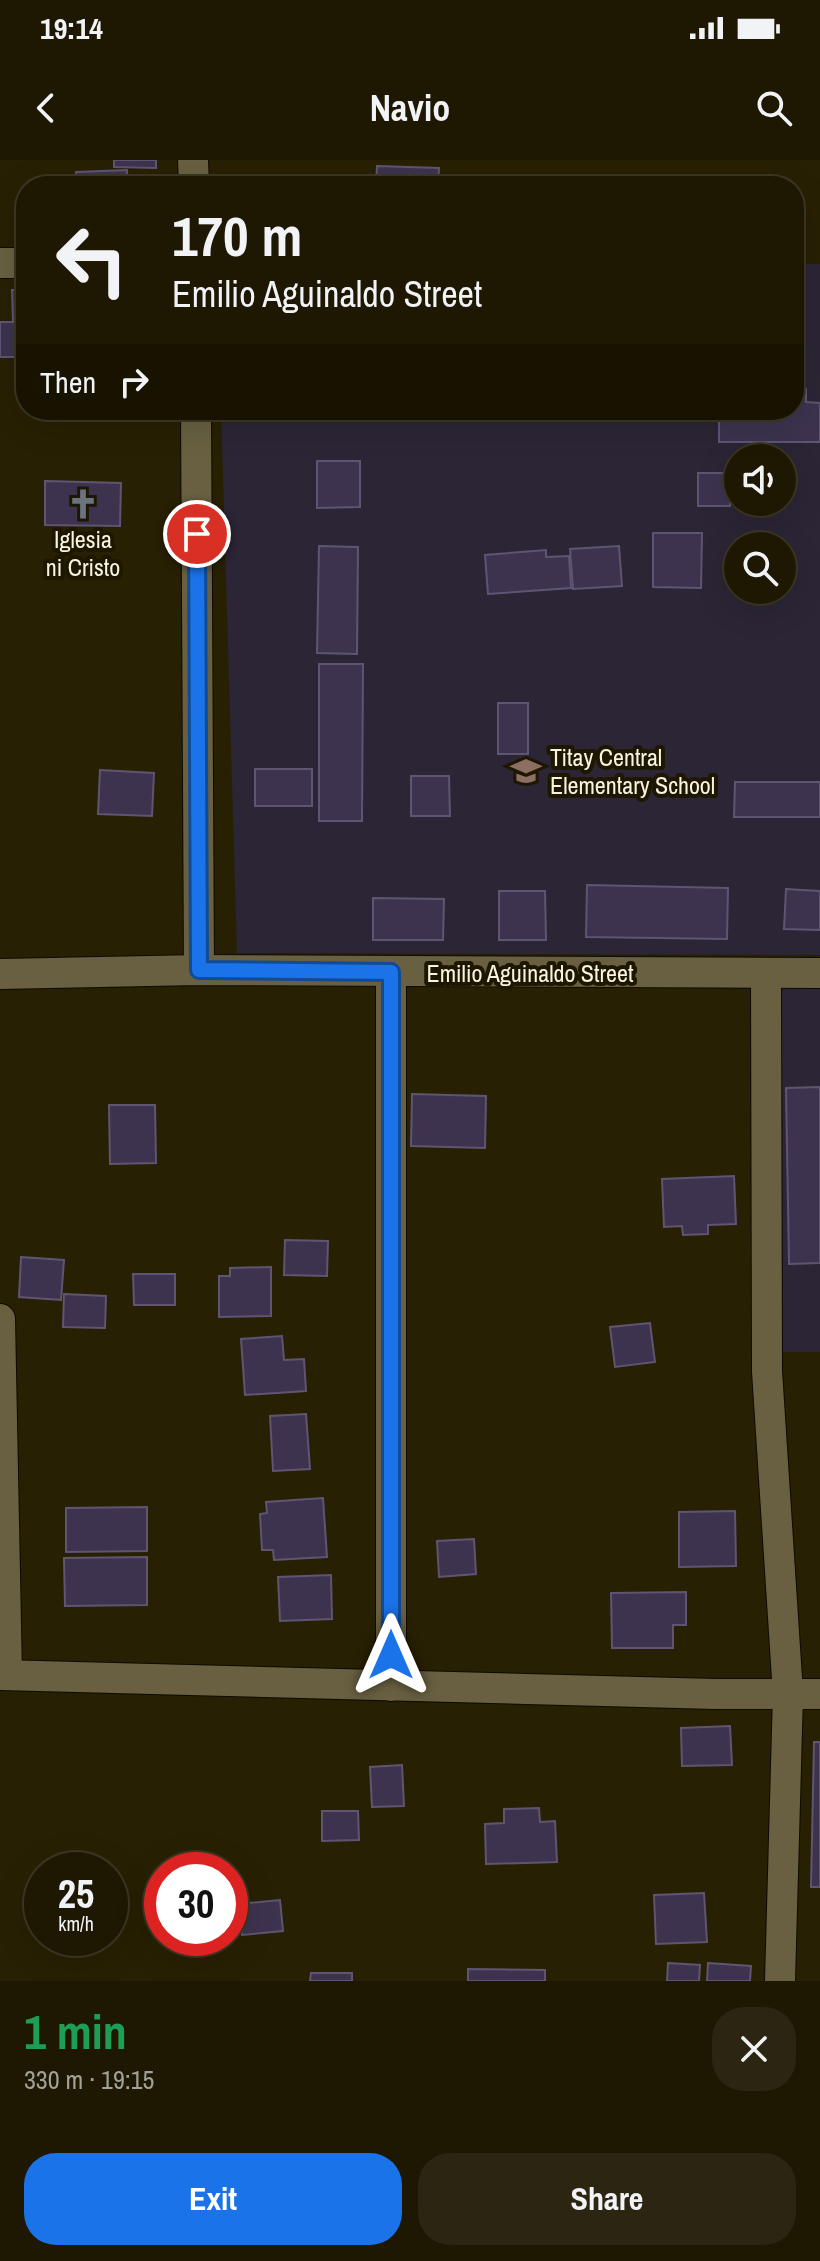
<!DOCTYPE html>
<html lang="en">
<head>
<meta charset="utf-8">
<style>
	body { margin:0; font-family:"Archivo Narrow",sans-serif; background:#2b2511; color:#f1f3f6; height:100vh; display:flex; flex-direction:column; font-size:30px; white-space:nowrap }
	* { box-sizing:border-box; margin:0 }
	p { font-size:26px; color:#a1a099 }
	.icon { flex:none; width:44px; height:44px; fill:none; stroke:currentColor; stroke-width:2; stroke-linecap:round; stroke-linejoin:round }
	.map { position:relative; height:1821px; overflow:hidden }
	.details { display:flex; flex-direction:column; background:#1e1802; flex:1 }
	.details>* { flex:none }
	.banner { position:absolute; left:16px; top:16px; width:788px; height:244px; border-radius:32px; box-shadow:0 8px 32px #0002,0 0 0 2px #3c3724; background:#1e1802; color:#f1f3f6; overflow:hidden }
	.buttons { position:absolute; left:724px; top:284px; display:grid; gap:16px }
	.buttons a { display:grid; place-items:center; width:72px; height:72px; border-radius:50%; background:#1e1802; box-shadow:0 8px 32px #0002,0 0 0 2px #3c3724; font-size:40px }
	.speed { position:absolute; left:24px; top:1692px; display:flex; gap:16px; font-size:40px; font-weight:700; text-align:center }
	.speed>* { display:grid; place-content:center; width:104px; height:104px; border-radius:50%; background:#1e1802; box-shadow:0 8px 32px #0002,0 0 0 2px #3c3724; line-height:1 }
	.speed small { font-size:20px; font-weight:400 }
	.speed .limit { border:12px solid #d22; background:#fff; color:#111 }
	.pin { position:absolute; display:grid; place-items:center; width:68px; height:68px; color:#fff; margin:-34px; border:4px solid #fff; border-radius:50%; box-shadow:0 2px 8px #0007 }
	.me { position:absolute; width:88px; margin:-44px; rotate:0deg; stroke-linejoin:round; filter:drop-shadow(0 0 6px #0008) }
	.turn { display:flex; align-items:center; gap:28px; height:168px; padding:0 24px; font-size:36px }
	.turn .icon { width:104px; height:104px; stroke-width:2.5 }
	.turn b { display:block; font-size:56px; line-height:68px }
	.then { display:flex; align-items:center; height:76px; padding:0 24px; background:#0003; gap:16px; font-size:30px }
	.round { display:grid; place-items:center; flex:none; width:84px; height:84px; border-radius:32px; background:#2b2511 }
	.overview { display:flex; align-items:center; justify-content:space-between; height:136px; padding:0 24px }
	h1 { font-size:48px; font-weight:700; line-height:60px; color:#1e9e55 }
	.button { display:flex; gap:16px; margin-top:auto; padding:16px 24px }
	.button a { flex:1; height:92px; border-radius:32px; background:#1a73e8; color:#fff; font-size:32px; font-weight:700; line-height:92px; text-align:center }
	.button a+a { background:#2b2511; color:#f1f3f6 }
	.status { display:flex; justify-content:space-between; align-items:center; height:56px; padding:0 40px; background:#1e1802; direction:ltr }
	.status svg { height:22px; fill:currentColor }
	header { display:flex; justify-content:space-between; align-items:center; height:104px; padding:0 24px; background:#1e1802; font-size:36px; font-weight:700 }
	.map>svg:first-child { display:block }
</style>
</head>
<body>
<div class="status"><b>19:14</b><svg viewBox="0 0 49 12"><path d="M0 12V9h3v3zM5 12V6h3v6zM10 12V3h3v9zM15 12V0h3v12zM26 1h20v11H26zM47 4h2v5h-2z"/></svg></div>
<header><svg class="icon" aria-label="back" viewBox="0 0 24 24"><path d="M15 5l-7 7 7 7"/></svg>Navio<svg class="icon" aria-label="search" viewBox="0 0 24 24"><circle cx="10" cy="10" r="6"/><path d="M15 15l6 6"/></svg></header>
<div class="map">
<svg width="820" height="1821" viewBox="0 0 820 1821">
	<rect width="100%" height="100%" fill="#282003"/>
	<g fill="#2b2535" fill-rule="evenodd">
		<path d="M794,104H820V795L237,793L221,250H794ZM738,298H782V342H738ZM738,386H782V430H738Z"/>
		<path d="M776,824H820V1192H779Z"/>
	</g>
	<g fill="#3d334f" stroke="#5f5572" stroke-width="2">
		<path d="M114,0H156V8L114,7Z"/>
		<path d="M377,6L439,8L438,26H376Z"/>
		<path d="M127,10V26H77L76,12Z"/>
		<path d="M12,130H26V197H0V162H13Z"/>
		<path d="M794,229H806V242L820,243V282H719V250H794Z"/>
		<path d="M317,301H360V347L317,348Z"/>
		<rect x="698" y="313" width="32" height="33"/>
		<path d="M45,321L121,323L120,366L45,365Z"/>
		<path d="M653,373H702L701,428L653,427Z"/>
		<path d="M319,386L358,387L357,494L317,493Z"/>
		<path d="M619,386L622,426L573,429L570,389Z"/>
		<path d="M546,390V397L569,396L571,428L488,434L485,395Z"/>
		<path d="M319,504H363L362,661H319Z"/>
		<rect x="498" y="543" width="30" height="51"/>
		<rect x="255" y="609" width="57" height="37"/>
		<path d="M100,610L154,613L152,656L98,654Z"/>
		<path d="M411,616H449L450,656H411Z"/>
		<path d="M735,622H820V657H734Z"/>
		<path d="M587,725L728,728L727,779L586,777Z"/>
		<path d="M786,729L820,731V770L784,769Z"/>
		<path d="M499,731H545L546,780H499Z"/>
		<path d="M373,738L444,739L443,780H373Z"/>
		<path d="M820,927V1103L789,1104L786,928Z"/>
		<path d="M412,934L486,936L485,988L411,986Z"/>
		<path d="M109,945H155L156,1003L110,1004Z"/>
		<path d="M734,1016L736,1064L708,1065V1074L683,1075L682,1066L664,1067L662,1019Z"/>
		<path d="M285,1080L328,1081L327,1116L284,1115Z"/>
		<path d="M21,1097L64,1100L61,1140L19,1137Z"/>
		<path d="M271,1107V1156L219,1157V1116H230V1108Z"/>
		<path d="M133,1114H175V1145H134Z"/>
		<path d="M64,1134L106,1136L105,1168L63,1167Z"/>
		<path d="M650,1163L655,1202L615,1207L610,1167Z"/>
		<path d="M282,1176L284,1200L304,1199L306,1231L245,1235L241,1179Z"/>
		<path d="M306,1254L310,1309L273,1311L270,1256Z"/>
		<path d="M323,1338L327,1397L274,1400L273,1390H262L260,1354L267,1353L266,1342Z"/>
		<path d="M147,1347V1391L66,1392V1348Z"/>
		<path d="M735,1351L736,1406L679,1407V1352Z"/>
		<path d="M474,1379L476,1414L439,1417L437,1381Z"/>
		<path d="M147,1397V1445L65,1446L64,1398Z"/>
		<path d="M331,1415L332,1459L280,1461L278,1417Z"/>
		<path d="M686,1432V1465H673V1488H612L611,1433Z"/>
		<path d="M730,1566L732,1605L682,1606L681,1568Z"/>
		<path d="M814,1582H820V1727H811Z"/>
		<path d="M402,1605L404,1646L372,1647L370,1607Z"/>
		<path d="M539,1648L540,1662L555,1661L557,1702L486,1704L485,1664L504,1663V1649Z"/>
		<path d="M322,1651H358L359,1680L322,1681Z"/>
		<path d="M704,1733L707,1782L656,1784L654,1735Z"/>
		<path d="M280,1740L283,1771L242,1775L239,1744Z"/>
		<path d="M668,1803L700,1805L699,1821H667Z"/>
		<path d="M708,1803L751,1806L750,1821H707Z"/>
		<path d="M468,1809L545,1810V1821H468Z"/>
		<path d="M311,1813H352V1821H310Z"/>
	</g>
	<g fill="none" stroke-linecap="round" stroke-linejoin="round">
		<g stroke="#0f0a00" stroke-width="32">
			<g id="minor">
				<path d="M193,0L194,26"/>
				<path d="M0,103H26"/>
				<path d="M196,250L199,810"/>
				<path d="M391,812V1526"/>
				<path d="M0,814L199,810L820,813"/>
				<path d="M766,815L767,1211L788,1534L780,1821"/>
				<path d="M0,1159L7,1515"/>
				<path d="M0,1515L715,1534H820"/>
			</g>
		</g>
		<use href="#minor" stroke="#686041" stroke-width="30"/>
	</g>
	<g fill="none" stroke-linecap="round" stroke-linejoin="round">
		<g stroke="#114b97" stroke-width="20">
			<path id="route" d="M197,374L199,810L391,812V1495"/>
		</g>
		<use href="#route" stroke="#1a73e8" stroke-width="14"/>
	</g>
	<defs>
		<g id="church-bare" transform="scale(2.4)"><path d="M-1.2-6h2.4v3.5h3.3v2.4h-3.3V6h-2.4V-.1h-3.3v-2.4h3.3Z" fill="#6b7280" stroke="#1e1700" stroke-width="2.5" paint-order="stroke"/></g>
		<g id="school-bare" transform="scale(2.4)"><path d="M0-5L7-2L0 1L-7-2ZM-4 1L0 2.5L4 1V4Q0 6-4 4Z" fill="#8d6e63" stroke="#1e1700" stroke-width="2.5" paint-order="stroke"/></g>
	</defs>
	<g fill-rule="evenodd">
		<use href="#church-bare" x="83" y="344"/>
		<use href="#school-bare" x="526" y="611"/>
	</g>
	<g text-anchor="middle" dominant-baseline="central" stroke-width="8" stroke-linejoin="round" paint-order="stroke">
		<g font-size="24" fill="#f8f4e2" stroke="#1e1700">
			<text x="83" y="379">Iglesia<tspan x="83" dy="28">ni Cristo</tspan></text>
			<text x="550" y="597" text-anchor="start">Titay Central<tspan x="550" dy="28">Elementary School</tspan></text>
		</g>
		<g font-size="24" fill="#f8f4e2" stroke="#1e1700">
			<text x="530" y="813">Emilio Aguinaldo Street</text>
		</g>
	</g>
</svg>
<div class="buttons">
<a><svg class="icon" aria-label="sound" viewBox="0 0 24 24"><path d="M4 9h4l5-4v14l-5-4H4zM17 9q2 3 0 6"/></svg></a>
<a><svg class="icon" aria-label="search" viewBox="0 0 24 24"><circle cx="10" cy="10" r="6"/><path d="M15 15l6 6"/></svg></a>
</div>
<div class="speed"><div>25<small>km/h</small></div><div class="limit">30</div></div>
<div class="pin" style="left:197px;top:374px;background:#d93025"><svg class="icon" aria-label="arrive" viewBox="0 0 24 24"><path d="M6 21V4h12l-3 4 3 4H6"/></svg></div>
<svg class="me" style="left:391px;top:1495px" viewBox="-20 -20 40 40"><path d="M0-17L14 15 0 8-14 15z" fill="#1a73e8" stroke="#fff" stroke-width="4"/></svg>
<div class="banner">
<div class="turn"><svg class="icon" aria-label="left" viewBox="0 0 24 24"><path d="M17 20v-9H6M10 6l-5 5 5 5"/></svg><div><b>170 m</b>Emilio Aguinaldo Street</div></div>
<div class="then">Then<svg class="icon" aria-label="right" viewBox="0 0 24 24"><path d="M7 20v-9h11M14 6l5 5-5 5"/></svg></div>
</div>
</div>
<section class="details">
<div class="overview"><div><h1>1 min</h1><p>330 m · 19:15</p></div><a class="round"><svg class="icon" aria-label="close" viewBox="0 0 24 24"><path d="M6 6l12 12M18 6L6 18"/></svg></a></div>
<div class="button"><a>Exit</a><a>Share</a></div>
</section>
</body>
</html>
